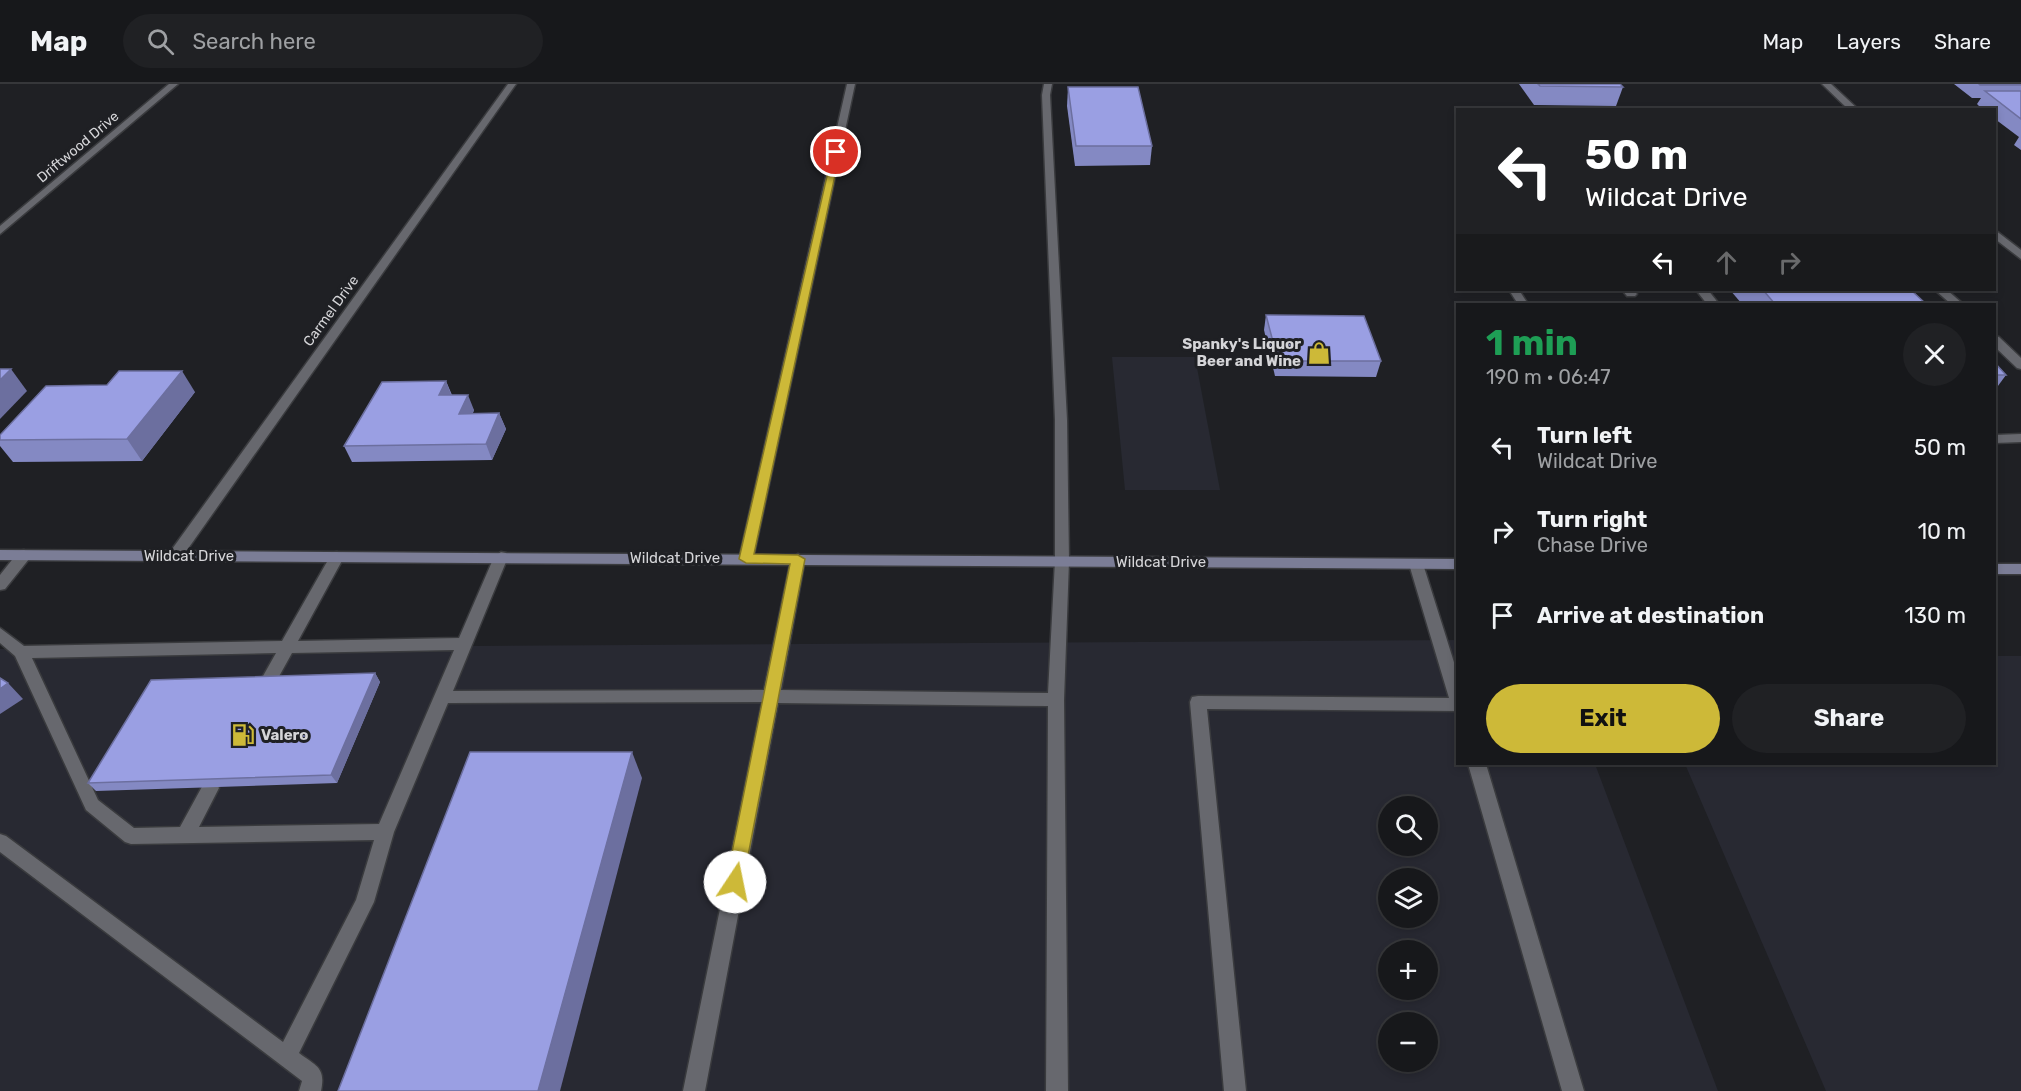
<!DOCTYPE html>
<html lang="en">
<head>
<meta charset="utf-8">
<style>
	body { margin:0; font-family:Rubik,sans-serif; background:#202124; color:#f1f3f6; height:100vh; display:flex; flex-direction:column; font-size:22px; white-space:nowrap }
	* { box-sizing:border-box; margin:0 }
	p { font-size:20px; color:#9ea0a3 }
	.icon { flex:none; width:33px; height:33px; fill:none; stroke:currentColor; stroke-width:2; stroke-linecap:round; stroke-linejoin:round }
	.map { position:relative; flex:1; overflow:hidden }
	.sheet { position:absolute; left:1456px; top:219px; width:540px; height:462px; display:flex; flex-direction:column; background:#17181b; border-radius:0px; box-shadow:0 3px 9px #0003,0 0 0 2px #36373a }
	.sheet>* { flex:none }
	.top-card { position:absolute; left:1456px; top:24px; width:540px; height:183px; border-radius:0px; box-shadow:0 3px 9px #0003,0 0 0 2px #36373a; background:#202124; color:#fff; overflow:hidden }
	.controls { position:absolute; left:1378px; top:712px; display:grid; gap:12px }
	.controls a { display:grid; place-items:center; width:60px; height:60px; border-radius:50%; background:#17181b; box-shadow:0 3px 9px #0003,0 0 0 2px #36373a; font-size:30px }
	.pin { position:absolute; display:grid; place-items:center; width:51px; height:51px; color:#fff; margin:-26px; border:3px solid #fff; border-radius:50%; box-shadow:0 2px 6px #0007 }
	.me { position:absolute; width:66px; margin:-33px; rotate:11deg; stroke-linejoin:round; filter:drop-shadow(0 0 4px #0008) }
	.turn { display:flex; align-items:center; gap:21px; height:126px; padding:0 30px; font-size:27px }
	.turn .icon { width:78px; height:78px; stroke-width:2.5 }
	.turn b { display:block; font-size:42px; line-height:51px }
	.lanes { display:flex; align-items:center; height:57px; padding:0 30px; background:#0003; justify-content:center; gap:30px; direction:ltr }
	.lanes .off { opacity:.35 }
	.round { display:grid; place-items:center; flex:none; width:63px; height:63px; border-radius:32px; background:#202124 }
	.overview { display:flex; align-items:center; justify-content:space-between; height:102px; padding:0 30px }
	h1 { font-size:36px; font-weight:700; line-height:45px; color:#1e9e55 }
	.cta { display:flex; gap:12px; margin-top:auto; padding:12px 30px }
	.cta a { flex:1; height:69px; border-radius:36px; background:#cdb938; color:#111; font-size:24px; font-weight:700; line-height:69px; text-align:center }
	.cta a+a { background:#202124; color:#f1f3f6 }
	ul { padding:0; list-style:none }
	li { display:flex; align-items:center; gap:18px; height:84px; padding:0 30px }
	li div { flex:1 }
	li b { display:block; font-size:22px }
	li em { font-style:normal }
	header { display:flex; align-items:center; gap:36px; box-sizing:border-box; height:84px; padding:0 30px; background:#17181b; border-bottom:2px solid #36373a }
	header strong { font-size:28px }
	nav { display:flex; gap:33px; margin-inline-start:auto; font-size:21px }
	.search { width:420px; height:54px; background:#202124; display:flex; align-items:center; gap:15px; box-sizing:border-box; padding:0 21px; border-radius:33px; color:#9ea0a3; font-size:22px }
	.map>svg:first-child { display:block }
</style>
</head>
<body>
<header>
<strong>Map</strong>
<div class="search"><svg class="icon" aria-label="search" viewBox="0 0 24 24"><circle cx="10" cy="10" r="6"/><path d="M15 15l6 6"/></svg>Search here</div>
<nav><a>Map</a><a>Layers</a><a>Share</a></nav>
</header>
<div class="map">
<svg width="2021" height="1007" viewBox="0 0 2021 1007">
	<rect width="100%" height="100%" fill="#1f2024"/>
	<g fill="#282932" fill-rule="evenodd">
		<path d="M1112,273H1195L1220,406H1125Z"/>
		<path d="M1458,556V680H1595L1718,1007H0V565ZM1389,723H1428V762H1389ZM1389,795H1428V834H1389ZM1389,867H1428V906H1389ZM1389,939H1428V978H1389Z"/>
		<path d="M1995,572H2021V1007H1826L1685,680H1995Z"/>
	</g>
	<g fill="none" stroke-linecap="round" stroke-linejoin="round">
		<g stroke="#3a3b3e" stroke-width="3">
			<g id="lane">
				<path d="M1044,0H1052L1050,11L1067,336L1069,477L1064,616L1068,1007H1046L1048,622L778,619L705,1007H683L762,618L448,619L394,748L374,818L299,969C316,982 326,983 321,1007H299L302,997L0,768V750L6,752L283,958L356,816L374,756L131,760L125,758L86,726L15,572L0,559V544L24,562L282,557L332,469L337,468L344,473L298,557L459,554L494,473L501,468L506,469L508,473L453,607L764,606L791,475L798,470L805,475L781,606L1048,609L1055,477V336L1042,11ZM454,566L379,740L199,743L219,704L216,699L210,697L204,699L180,743L134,744L98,716L32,574L276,569L258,601L260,605H272L292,569Z"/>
				<path d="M1509,206H1519L1528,220H1518Z"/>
				<path d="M1622,206H1633L1637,210L1635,212H1627Z"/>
				<path d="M1696,206H1708L1719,220H1707Z"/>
				<path d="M1935,206H1947L1963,220H1951Z"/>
				<path d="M1995,252L1999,253L2021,274V285L2017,284L1995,263Z"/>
				<path d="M2021,350V358L1995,359V351Z"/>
				<path d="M24,466L31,471L29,475L5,505L0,506V491L19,467Z"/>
				<path d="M1416,475L1423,480L1458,591V627L1207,625L1246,1007H1224L1190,618L1192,613L1198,612L1449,614L1409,480Z"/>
				<path d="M1468,680H1486L1584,1007H1562Z"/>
			</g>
		</g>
		<g stroke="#3a3b3e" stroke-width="3">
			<g id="street">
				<path d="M169,0H178L0,150V142Z"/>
				<path d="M508,0H516L180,476H170L168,472L170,468Z"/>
				<path d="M847,0H855L753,475L746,480L739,475Z"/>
				<path d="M1822,0H1831L1859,26H1849Z"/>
				<path d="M1995,146L2021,166V175L1995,155Z"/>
			</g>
		</g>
		<g stroke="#3a3b3e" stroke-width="3">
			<g id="secondary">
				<path d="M0,466L1458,475V485L0,476Z"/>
				<rect x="1995" y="480" width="26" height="10"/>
			</g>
		</g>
		<use href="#lane" fill="#67686e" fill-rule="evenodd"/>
		<use href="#street" fill="#67686e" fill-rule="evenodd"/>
		<use href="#secondary" fill="#7b7d96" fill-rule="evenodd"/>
	</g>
	<g fill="#8489c3">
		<path d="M1519,0H1620L1623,3L1616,22L1534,21Z"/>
		<path d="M1954,0H2021V66L2014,61L2019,53L1995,35V26H1983L1977,20L1981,14H1972Z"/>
		<path d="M1068,3L1152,62L1150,81L1075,82L1067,22Z"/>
		<path d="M1730,206H1911L1926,220H1742Z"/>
		<path d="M1266,231L1381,277L1376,293L1275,292L1264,246Z"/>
		<path d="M1995,279L2006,291L1995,306Z"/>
		<path d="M446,297L452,311L474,326L473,329H499L506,345L492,376L352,378L344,362Z"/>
		<path d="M195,308L142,377L13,378L0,362V351Z"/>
		<path d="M375,589L380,598L337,699L96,707L88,699Z"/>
	</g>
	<g fill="#6c6f9f">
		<path d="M11,285L27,307L0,335V296Z"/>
		<path d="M182,287L195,308L142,377L127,355Z"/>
		<path d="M446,297L452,313L439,311Z"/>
		<path d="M468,311L474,326L465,345L459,330Z"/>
		<path d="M499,329L506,345L492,376L486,360Z"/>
		<path d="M375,589L380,598L337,699L331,691Z"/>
		<path d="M8,599L23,615L0,630V605Z"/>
		<path d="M632,668L642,694L560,1007H538Z"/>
	</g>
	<g fill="#9a9fe3" stroke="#6c6f9f" stroke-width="1.5">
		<path d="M1538,0H1620L1623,3L1540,2Z"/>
		<path d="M1979,0H2021V1H1980Z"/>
		<path d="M1068,3H1138L1152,62H1076Z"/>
		<path d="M1985,7H2021V35Z"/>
		<path d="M1763,206H1911L1926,220H1775Z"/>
		<path d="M1266,231L1364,232L1381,277H1278Z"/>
		<path d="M1995,279L2006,291H1995Z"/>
		<path d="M0,285H11L0,296Z"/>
		<path d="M119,287H182L127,355L0,356V351L46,302L107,301Z"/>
		<path d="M446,297L439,311H468L459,330L499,329L486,360L344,362L382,298Z"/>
		<path d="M375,589L331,691L88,699L151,596Z"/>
		<path d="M0,594L8,599L0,605Z"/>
		<path d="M470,668H632L538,1007H338Z"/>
	</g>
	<path fill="#cdb938" stroke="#857824" stroke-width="1.5" d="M833,66L840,68L754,470L798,471L805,475L743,798L741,803L735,806L729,803L726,798L790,480L746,479L739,475Z"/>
	<defs>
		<g id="shop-bare" transform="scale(1.8)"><path d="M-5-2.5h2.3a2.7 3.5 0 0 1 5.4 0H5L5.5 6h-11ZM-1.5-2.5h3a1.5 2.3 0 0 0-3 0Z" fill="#cdb938" stroke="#1f2024" stroke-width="2.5" paint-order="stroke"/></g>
		<g id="fuel-bare" transform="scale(1.8)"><path d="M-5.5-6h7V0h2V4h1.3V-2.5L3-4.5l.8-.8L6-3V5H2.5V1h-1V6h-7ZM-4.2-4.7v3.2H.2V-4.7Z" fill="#cdb938" stroke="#1f2024" stroke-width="2.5" paint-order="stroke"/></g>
	</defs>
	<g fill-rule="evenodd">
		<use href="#shop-bare" x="1319" y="269"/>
		<use href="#fuel-bare" x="243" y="651"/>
	</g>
	<g text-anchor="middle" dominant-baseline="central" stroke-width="6" stroke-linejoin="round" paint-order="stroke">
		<g font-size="14" fill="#d5d5d8" stroke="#1f2024">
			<text transform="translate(78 63) rotate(-40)">Driftwood Drive</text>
			<text transform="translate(331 227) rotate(-54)">Carmel Drive</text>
		</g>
		<g font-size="15" font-weight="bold" fill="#d5d5d8" stroke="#1f2024" text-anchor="end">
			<text x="1301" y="260">Spanky's Liquor<tspan x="1301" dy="17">Beer and Wine</tspan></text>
			<text x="261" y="651" text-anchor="start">Valero</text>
		</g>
		<g font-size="15" fill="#d5d5d8" stroke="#1f2024">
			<text x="189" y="472">Wildcat Drive</text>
			<text x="675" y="474">Wildcat Drive</text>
			<text x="1161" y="478">Wildcat Drive</text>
		</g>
	</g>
</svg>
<div class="controls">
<a><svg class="icon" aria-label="search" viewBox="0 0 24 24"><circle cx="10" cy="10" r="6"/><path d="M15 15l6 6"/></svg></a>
<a><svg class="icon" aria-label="layers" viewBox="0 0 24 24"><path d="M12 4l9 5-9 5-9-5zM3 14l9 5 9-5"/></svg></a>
<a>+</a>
<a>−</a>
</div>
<div class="pin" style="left:836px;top:68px;background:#d93025"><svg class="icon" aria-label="arrive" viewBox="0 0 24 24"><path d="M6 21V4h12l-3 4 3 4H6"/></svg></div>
<svg class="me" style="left:735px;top:798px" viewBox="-20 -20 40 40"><circle r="19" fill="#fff"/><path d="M0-13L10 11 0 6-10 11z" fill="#cdb938"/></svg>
<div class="top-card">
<div class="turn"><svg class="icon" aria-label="left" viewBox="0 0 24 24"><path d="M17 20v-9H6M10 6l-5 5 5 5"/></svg><div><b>50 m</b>Wildcat Drive</div></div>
<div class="lanes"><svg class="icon" aria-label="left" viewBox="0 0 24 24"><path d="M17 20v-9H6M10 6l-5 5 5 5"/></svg><svg class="icon off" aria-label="ahead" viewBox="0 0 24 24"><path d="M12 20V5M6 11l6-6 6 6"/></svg><svg class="icon off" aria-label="right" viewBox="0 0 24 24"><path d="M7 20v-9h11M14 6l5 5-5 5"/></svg></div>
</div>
<section class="sheet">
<div class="overview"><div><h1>1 min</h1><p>190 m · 06:47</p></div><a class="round"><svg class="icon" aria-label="close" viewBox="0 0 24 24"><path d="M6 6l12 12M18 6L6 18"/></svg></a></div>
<ul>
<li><svg class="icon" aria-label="left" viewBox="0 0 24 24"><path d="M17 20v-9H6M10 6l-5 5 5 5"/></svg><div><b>Turn left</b><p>Wildcat Drive</p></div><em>50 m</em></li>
<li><svg class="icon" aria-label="right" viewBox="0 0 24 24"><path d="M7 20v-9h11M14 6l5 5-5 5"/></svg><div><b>Turn right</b><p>Chase Drive</p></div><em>10 m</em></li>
<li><svg class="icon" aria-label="arrive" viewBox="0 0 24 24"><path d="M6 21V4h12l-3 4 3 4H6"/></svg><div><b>Arrive at destination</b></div><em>130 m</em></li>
</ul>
<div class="cta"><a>Exit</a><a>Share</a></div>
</section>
</div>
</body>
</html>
